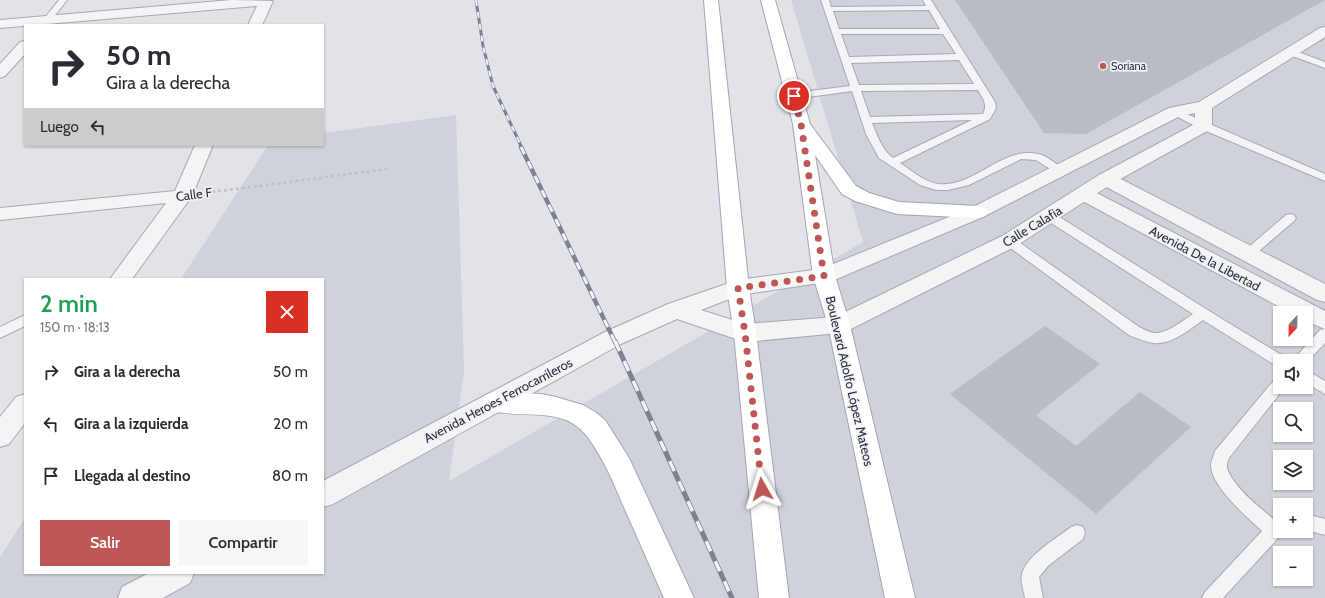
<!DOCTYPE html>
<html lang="es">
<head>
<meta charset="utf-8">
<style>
	body { margin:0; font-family:Cabin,sans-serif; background:#f7f7f7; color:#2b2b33; height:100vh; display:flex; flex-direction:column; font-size:15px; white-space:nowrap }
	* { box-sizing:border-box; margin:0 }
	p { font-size:13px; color:#7c7c81 }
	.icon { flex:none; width:22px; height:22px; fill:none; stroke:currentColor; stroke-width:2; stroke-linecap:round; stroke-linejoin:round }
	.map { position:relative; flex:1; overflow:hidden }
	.drawer { position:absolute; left:24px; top:278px; width:300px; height:296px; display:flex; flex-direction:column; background:#fff; border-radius:0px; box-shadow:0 1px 3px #0004 }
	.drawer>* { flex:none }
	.top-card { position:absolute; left:24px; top:24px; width:300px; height:122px; border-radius:0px; box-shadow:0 1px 3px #0004; background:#fff; color:#2b2b33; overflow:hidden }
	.needle { width:26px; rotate:202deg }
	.buttons { position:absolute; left:1273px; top:306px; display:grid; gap:8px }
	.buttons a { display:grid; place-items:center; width:40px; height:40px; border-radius:0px; background:#fff; box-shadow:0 1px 3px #0004; font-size:20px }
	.pin { position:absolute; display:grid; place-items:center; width:34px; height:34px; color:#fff; margin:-17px; border:2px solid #fff; border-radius:50%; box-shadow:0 1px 4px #0007 }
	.me { position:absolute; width:44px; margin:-22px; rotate:354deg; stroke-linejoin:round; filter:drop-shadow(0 0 3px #0008) }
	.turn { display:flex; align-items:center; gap:14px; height:84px; padding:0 16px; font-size:18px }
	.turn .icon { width:52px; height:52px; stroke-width:2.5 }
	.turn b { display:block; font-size:28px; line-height:34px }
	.then { display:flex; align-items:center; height:38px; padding:0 16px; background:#0003; gap:8px; font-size:15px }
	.round { display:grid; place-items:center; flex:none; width:42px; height:42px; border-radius:0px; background:#f7f7f7 }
	.overview { display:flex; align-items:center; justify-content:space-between; height:68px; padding:0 16px }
	h1 { font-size:24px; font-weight:600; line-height:30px; color:#1e9e55 }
	.button { display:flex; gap:8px; margin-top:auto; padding:8px 16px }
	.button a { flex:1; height:46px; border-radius:0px; background:#be5655; color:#fff; font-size:16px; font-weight:600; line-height:46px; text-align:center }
	.button a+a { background:#f7f7f7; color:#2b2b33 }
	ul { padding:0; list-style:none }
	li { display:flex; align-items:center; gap:12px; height:52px; padding:0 16px }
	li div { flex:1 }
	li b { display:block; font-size:15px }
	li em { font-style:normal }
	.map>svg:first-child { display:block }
</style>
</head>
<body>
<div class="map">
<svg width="1325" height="598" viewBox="0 0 1325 598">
	<rect width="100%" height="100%" fill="#e1e3e8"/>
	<path fill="#d0d2da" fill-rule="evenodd" d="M791,0H1325V598H0V557L25,518V573H323V279H181L268,145H323V133L456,115L464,371L449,481L863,242ZM1280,313H1306V339H1280ZM1280,361H1306V387H1280ZM1280,409H1306V435H1280ZM1280,457H1306V483H1280ZM1280,505H1306V531H1280ZM1280,553H1306V579H1280Z"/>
	<g fill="#b9bcc4">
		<path d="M955,0H1325L1086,134L1044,133Z"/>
		<path d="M1045,326L1100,364L1036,415L1076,446L1140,392L1191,427L1096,514L950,394Z"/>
	</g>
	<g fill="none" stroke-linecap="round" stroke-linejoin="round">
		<g stroke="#a7a9b2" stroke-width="2">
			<g id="service">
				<path d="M59,0H67L50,22H44L43,20Z"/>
				<path d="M821,0H829L831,7L926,6L923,0H931L995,102L996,108L990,119L900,163C911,170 924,182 938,184C976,188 1003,143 1042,155C1049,158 1056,164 1063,168L1064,170L1063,172H1055L1036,160L1021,159L969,185L948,190H936L920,185L879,158L866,134L852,91L794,99L791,98L789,96L791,94L794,93L850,86ZM929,10L940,29H839L833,11ZM841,34H943L956,54L849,57ZM959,60L974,84L859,85L851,63ZM978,90C983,99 988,104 983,114L870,117L861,91ZM972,120L893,158C882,150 877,135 872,123Z"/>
				<path d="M1290,49L1325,62V68L1287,54L1286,52Z"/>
				<path d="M1175,109L1325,174V181L1199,128L1172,114L1170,112L1172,110Z"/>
				<path d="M1049,212L1053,213L1222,319L1285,357L1287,361H1280V366L1275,365L1203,320C1189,330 1171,345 1154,343C1145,342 1137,338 1129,335L1005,244L1003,241L1005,238H1013L1139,327C1144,329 1148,332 1154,333C1167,334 1182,321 1193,314L1045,219L1043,216L1045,213Z"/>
				<path d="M1290,214L1294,215L1296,218L1294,221L1252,257L1248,258L1244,257L1242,254L1244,251L1286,215Z"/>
				<path d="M25,315V326L0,338V327Z"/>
				<path d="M1325,329V343L1306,363V361H1292L1320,330Z"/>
				<path d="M1306,370L1325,381V394L1306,383Z"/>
				<path d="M1280,377V387H1285L1229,458C1227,463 1226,466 1228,471C1236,489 1261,509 1276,521L1280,520V531H1287L1286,534L1280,536L1223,598H1202L1205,592L1262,531C1247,517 1212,487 1211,466C1211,461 1214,455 1215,451L1275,379Z"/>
				<path d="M1306,514L1325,519V535L1306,530Z"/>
				<path d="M1077,525L1083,527L1085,533L1083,539L1048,566L1039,577L1043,598H1025C1024,591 1020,580 1022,574C1026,556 1057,538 1071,527Z"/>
			</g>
		</g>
		<g stroke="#a7a9b2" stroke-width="2">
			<g id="minor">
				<path d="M231,0L273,1L262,25H248L257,6L0,28V20Z"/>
				<path d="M25,41V54L5,76L0,78V64L20,42Z"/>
				<path d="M195,145H213L192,196L132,279H110L166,203L0,220V208L175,191Z"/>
				<path d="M1106,173L1113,175L1325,284V302L1317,300L1099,183L1097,179L1099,175Z"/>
				<path d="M1084,188L1091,190L1325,311V329L1306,321V313H1291L1077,198L1075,194L1077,190Z"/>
				<path d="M25,394V423L9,444L0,447V417L16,397Z"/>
			</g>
		</g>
		<g stroke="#a7a9b2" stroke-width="2">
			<g id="tertiary">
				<path d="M1325,27V37L1212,108V126L1209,130L1113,183L1016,246L847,331L839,333L745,342L677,319L621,344L333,504L323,507V481L605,332L668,304L738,280L821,269L971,208L1169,108L1199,102L1320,28ZM1195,113V124L1099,175L1002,236L835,317L745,324L701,310L740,295L832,281L985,216L1180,116Z"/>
				<path d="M149,573H194L190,583L163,598H118L122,587Z"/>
			</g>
		</g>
		<g stroke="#a2a6b3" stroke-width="2">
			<g id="primary">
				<path d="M704,0H718L749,288L756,333L789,598H759L734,333L727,288Z"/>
				<path d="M761,0H775L810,124L856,186L869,193L899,202L978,206L985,208L988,212L985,216L978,218L897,214L855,201L842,194L815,155L835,276L850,325L915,598H885L828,325L813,276L793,124Z"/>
				<path d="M494,392L541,394L556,397L583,405L595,412L605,420L629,458L694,598H664C651,569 639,540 626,512C615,486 604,459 587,436C582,430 574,423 566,420C540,410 511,418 485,409L482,402L485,395Z"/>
			</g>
		</g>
		<path stroke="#c0c1c7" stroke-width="2.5" stroke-dasharray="3 3" stroke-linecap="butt" d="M212,192L388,169"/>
		<use href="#service" fill="#f4f4f7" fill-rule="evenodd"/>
		<use href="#minor" fill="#f4f4f7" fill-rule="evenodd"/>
		<use href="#tertiary" fill="#f4f4f7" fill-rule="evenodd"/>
		<use href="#primary" fill="#fff" fill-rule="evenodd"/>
		<g stroke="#7d8190" stroke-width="3">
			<path id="rail-far2" d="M476,0L483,46L493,86L522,148"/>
		</g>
		<g stroke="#7d8190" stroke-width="4.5">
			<path id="rail-far1" d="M521,147L615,342"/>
		</g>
		<g stroke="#7d8190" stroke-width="5">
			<path id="rail" d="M615,341L732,598"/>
		</g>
		<use href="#rail-far2" stroke="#f1f2f6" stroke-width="2" stroke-dasharray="6" stroke-linecap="butt"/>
		<use href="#rail-far1" stroke="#f1f2f6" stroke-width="3" stroke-dasharray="8" stroke-linecap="butt"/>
		<use href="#rail" stroke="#f1f2f6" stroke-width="3.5" stroke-dasharray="11" stroke-linecap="butt"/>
	</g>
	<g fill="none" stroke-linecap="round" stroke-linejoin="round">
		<path stroke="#be5655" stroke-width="7" stroke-dasharray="0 12.6" d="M762,489L745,333L738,288L824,276L801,124L794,96"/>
	</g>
	<circle fill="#be5655" stroke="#f1f2f6" stroke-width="1.5" cx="1103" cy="66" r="4"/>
	<g text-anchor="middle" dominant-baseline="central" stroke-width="3.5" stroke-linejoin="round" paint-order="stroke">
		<g font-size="11" fill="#2c2f3e" stroke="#f1f2f6" text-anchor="start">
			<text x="1111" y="66">Soriana</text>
		</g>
		<g font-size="13" fill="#2c2f3e" stroke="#f1f2f6">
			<text transform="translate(194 194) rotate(-7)">Calle F</text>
			<text transform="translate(1032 226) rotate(-31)">Calle Calafia</text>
			<text transform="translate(1205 258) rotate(28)">Avenida De la Libertad</text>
			<text transform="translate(850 381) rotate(77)">Boulevard Adolfo López Mateos</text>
			<text transform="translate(498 400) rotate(-28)">Avenida Heroes Ferrocarrileros</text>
		</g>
	</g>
</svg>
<div class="buttons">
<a><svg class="needle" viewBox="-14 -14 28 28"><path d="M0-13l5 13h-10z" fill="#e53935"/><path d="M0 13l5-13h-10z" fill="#7c7c81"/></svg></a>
<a><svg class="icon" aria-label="sound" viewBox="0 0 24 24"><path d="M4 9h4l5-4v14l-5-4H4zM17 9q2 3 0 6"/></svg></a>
<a><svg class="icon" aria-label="search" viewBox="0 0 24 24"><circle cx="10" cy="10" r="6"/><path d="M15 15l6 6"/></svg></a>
<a><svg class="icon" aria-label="layers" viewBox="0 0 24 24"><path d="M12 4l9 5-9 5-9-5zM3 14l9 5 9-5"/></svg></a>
<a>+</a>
<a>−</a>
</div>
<div class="pin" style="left:794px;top:96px;background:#d93025"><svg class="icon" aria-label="arrive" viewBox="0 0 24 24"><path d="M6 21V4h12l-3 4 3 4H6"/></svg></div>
<svg class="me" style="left:762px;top:489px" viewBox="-20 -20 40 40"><path d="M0-17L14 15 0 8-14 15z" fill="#be5655" stroke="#fff" stroke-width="4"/></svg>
<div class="top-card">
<div class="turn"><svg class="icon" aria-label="right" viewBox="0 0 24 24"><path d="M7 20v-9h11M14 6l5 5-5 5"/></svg><div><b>50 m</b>Gira a la derecha</div></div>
<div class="then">Luego<svg class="icon" aria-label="left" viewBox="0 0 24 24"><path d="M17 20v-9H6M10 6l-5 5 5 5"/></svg></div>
</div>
<section class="drawer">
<div class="overview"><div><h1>2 min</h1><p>150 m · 18:13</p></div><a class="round" style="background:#d93025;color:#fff"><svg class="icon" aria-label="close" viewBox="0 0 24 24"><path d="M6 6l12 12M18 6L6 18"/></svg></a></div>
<ul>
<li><svg class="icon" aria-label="right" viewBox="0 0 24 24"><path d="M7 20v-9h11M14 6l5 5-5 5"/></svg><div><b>Gira a la derecha</b></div><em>50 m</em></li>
<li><svg class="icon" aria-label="left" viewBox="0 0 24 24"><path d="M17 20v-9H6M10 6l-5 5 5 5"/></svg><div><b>Gira a la izquierda</b></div><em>20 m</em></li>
<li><svg class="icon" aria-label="arrive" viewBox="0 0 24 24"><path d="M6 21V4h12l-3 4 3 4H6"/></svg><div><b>Llegada al destino</b></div><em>80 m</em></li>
</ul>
<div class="button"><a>Salir</a><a>Compartir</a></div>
</section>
</div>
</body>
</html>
